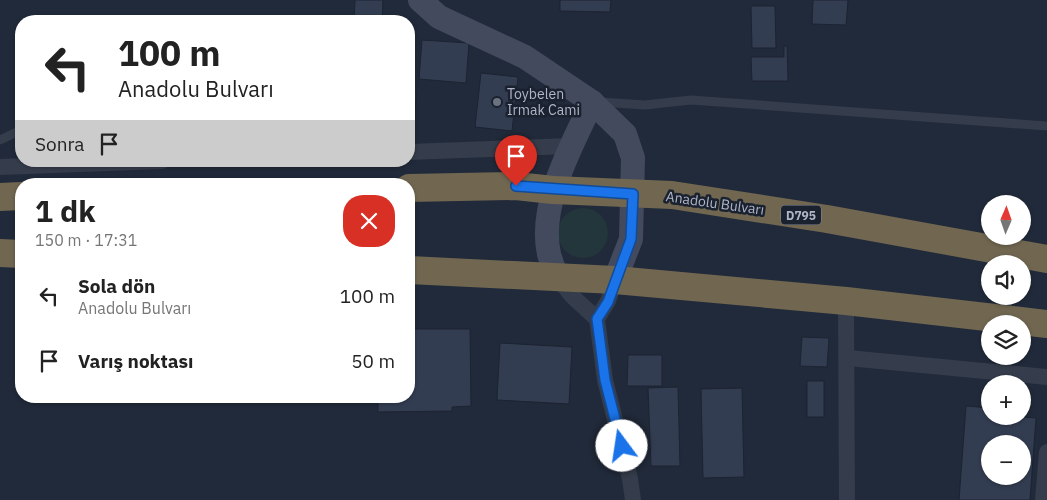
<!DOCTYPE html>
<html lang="tr">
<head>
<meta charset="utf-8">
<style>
	body { margin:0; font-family:"IBM Plex Sans",sans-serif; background:#f2f2f2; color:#222; height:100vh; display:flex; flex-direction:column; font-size:19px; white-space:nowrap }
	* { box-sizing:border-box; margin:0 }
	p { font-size:16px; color:#767676 }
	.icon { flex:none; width:28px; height:28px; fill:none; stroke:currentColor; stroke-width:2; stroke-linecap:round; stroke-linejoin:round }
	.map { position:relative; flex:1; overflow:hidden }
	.side { position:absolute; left:15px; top:178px; width:400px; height:225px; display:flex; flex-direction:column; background:#fff; border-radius:20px; box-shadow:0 1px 4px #0004 }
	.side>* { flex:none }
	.guide { position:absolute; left:15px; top:15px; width:400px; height:152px; border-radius:20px; box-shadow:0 1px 4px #0004; background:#fff; color:#222; overflow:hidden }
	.needle { width:32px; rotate:2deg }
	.controls { position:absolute; left:981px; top:195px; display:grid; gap:10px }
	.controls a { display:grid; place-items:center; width:50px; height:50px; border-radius:50%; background:#fff; box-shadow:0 1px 4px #0004; font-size:25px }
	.pin { position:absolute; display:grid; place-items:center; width:42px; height:42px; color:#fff; margin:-51px -21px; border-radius:50% 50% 50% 0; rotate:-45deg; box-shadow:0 0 5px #0007 }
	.pin .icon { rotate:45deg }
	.me { position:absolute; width:55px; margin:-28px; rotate:346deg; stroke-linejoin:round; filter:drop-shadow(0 0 4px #0008) }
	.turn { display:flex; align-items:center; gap:18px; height:105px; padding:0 20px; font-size:22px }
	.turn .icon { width:65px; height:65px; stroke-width:2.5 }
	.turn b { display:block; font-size:35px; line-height:42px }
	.then { display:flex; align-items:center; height:48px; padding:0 20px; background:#0003; gap:10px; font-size:19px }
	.round { display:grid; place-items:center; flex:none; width:52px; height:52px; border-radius:20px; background:#f2f2f2 }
	.headline { display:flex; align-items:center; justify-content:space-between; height:85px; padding:0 20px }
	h1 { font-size:30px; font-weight:700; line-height:38px }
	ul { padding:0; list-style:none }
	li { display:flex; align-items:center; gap:15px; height:65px; padding:0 20px }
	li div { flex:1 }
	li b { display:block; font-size:19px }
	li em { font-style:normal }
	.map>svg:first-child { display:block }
</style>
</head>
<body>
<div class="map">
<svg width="1047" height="500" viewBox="0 0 1047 500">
	<rect width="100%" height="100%" fill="#212a3a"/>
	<circle fill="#23363b" cx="583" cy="233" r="25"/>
	<g fill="#333d51" stroke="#1c2331" fill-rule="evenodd">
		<path d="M355,0H383L382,21H354Z"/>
		<path d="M560,0H611L610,12L560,11Z"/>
		<path d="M813,0H848L846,25L812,24Z"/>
		<path d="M751,6H775L776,48H752Z"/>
		<path d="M422,40L469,43L466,83L419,79Z"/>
		<path d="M784,46H787L788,81H752L751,57H784Z"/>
		<path d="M481,73L518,77L512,131L475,127Z"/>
		<path d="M409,93H416L415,120H409Z"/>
		<path d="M409,329H470L471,406L452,407V411L378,412V396H409Z"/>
		<path d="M802,337L829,338L827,367L800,366Z"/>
		<path d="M500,343L572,347L569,404L497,400Z"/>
		<path d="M628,355H662V386H627Z"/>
		<rect x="807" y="381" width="17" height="36"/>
		<path d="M678,387L680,466H651L648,388Z"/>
		<path d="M742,388L744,477L703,478L701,389Z"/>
		<path d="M966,406L990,408V416H1022V411H1024V417L1036,418L1030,500H959ZM990,444H1022V476H990Z"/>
	</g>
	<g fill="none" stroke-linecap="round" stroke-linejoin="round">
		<g stroke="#353c4b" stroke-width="9">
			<path d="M600,102L645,105L691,100L1047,126"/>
			<path d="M0,140L21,130"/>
		</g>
		<g stroke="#353c4b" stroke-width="16">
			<path d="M409,152L572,146"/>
			<path d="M0,167L162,161"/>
			<path d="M556,276L572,296L597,319"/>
			<path d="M615,280L608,301L597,319L605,380L630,479L633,500"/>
			<path d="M846,301L847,500"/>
			<path d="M848,358L1047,377"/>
			<path d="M1043,500L1047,452"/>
		</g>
		<g stroke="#434a5e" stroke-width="24">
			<path d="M420,0L439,17L525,57L592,102L625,134L633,158L631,239L615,280"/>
			<path d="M556,276C554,269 551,261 549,254C538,205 572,145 592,102"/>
		</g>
		<g stroke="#716751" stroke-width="28">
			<path d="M409,188L516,186L553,190L672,195L827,219L1047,259"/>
			<path d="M0,197L21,196"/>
			<path d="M0,253L21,254"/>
			<path d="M409,270L615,280L846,301L1047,324"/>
		</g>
	</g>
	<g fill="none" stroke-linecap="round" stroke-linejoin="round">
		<g stroke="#114b97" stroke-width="12">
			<path id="route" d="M516,186L633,194L631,239L608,302L597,319L605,380L622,446"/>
		</g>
		<use href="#route" stroke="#1a73e8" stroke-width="9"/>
	</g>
	<circle fill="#6b7280" stroke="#1a212f" stroke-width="2" cx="497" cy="102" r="5"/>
	<g text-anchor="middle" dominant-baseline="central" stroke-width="5" stroke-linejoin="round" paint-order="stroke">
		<rect fill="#1a212f" stroke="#838999" stroke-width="1" x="781" y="205.5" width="40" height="19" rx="4"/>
		<g font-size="12" font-weight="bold" fill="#b0b6c7">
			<text x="801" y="215">D795</text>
		</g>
		<g font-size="14" fill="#b0b6c7" stroke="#1a212f" text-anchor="start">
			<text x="507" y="94">Toybelen<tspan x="507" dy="16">Irmak Cami</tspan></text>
		</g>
		<g font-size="14" fill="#b0b6c7" stroke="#1a212f">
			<text transform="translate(715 203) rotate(8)">Anadolu Bulvarı</text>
		</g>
	</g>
</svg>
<div class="controls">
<a><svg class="needle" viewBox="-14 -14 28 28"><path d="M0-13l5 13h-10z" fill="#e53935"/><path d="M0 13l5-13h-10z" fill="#767676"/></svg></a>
<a><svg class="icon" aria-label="sound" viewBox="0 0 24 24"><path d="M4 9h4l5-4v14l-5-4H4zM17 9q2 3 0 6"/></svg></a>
<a><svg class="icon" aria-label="layers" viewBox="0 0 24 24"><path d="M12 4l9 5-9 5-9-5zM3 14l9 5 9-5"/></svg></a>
<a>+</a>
<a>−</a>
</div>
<div class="pin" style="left:516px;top:186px;background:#d93025"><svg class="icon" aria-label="arrive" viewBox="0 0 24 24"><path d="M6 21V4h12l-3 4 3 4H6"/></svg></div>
<svg class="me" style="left:622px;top:446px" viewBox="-20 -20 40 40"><circle r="19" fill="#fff"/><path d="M0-13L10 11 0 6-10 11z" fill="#1a73e8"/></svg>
<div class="guide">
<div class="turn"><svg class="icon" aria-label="left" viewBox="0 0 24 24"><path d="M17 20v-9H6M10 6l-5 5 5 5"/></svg><div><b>100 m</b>Anadolu Bulvarı</div></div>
<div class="then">Sonra<svg class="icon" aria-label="arrive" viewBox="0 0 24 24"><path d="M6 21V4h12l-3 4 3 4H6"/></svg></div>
</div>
<section class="side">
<div class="headline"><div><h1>1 dk</h1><p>150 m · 17:31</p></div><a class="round" style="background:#d93025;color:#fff"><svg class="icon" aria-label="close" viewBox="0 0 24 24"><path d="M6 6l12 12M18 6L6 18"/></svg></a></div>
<ul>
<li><svg class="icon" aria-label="left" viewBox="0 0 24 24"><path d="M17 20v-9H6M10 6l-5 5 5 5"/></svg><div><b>Sola dön</b><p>Anadolu Bulvarı</p></div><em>100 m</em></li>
<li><svg class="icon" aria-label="arrive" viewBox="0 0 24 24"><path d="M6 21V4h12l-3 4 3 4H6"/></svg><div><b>Varış noktası</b></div><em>50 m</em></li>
</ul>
</section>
</div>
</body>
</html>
